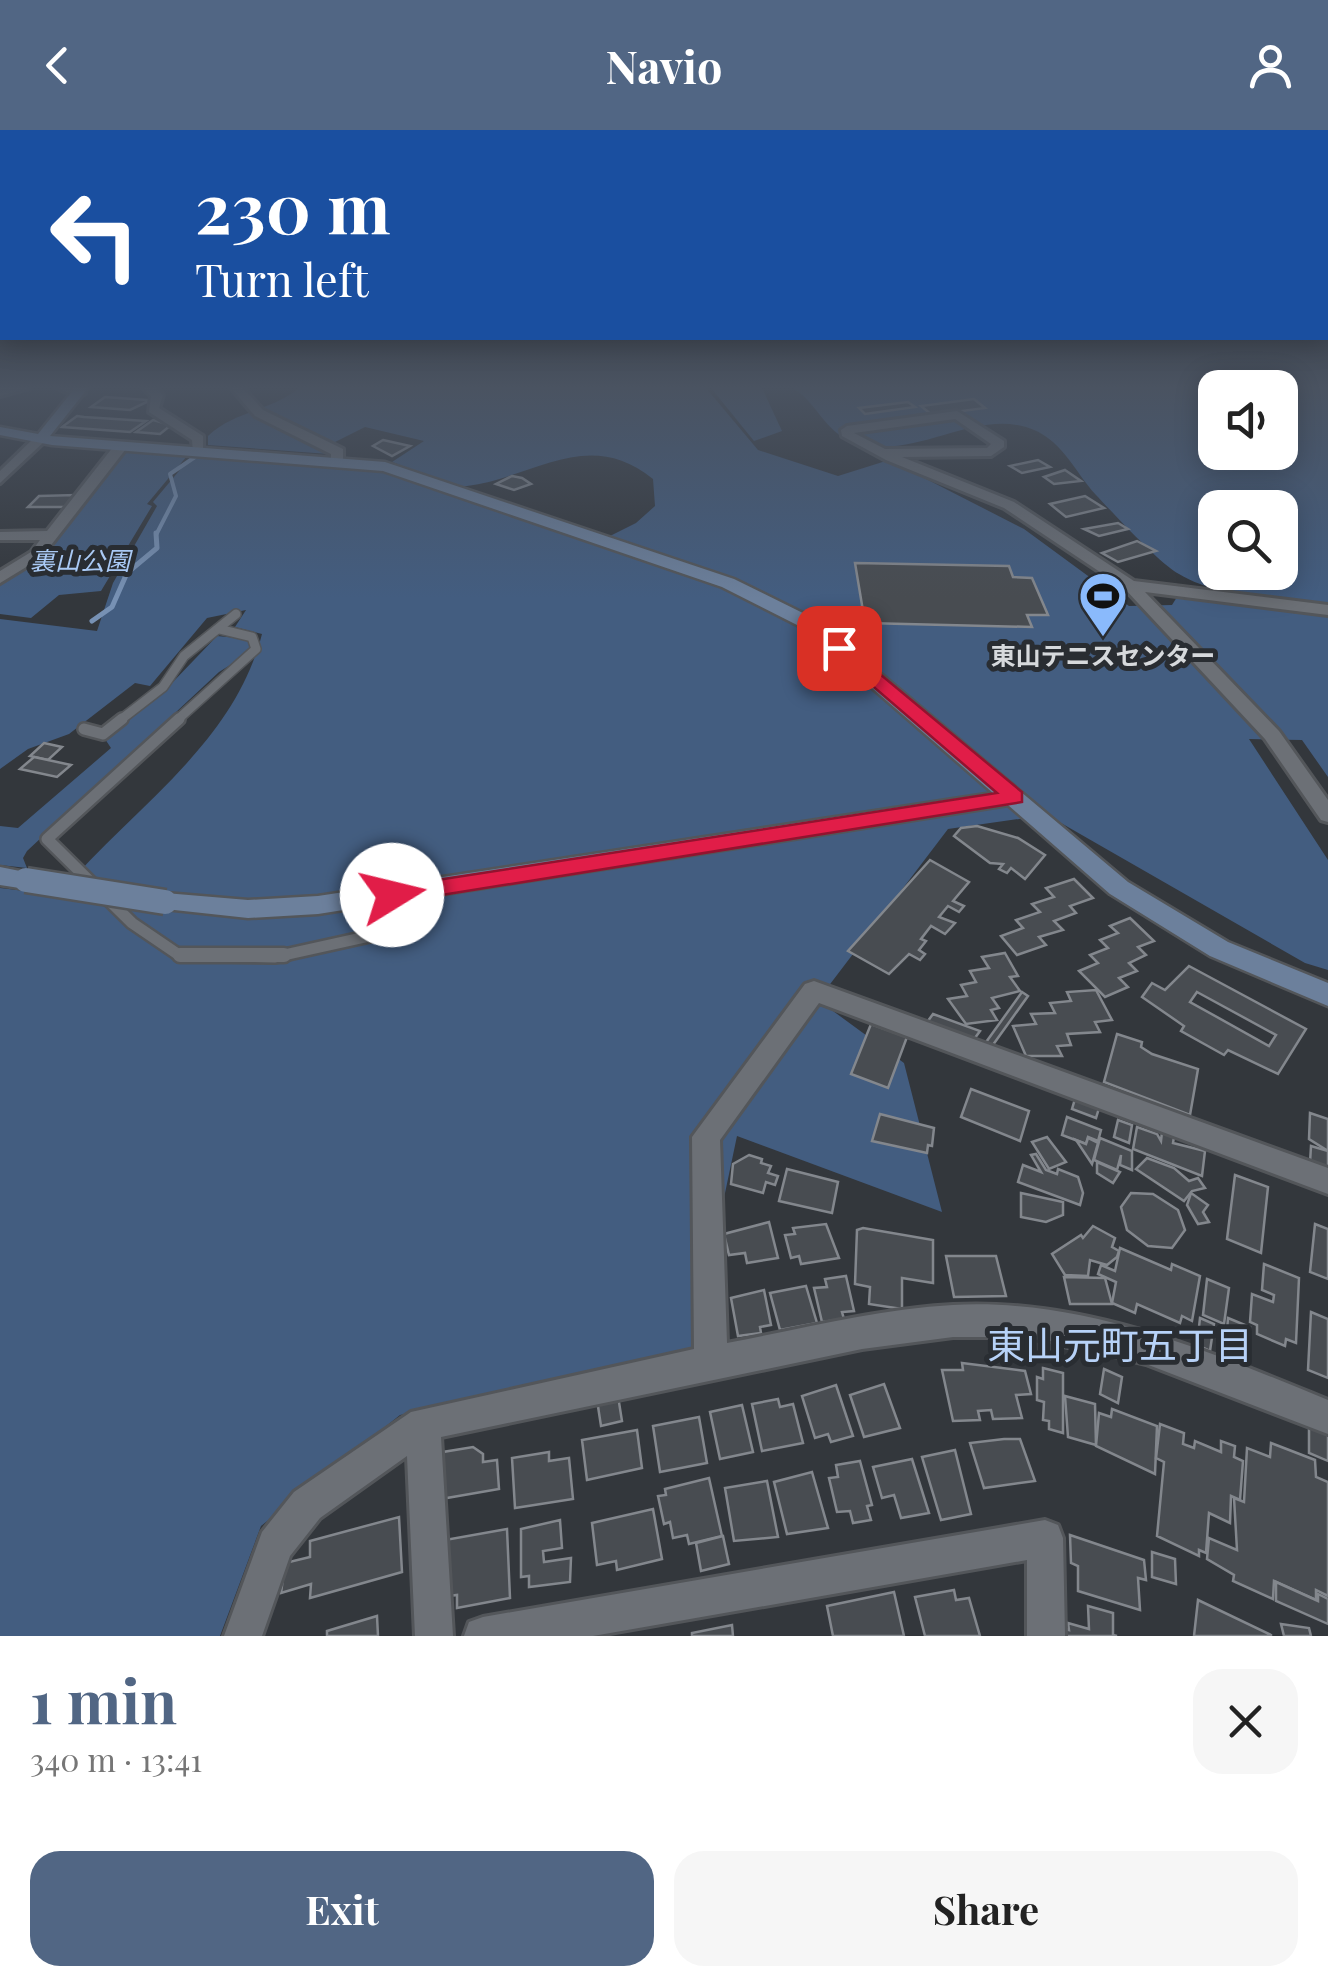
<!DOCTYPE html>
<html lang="en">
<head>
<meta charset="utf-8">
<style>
	body { margin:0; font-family:"Playfair Display","Noto Sans JP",serif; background:#f6f6f6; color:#222; height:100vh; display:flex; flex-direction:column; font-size:38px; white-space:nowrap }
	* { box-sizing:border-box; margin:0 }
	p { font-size:32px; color:#767676 }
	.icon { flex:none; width:55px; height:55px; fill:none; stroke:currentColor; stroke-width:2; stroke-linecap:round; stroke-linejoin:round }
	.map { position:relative; height:1506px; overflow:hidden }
	.details { display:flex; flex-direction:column; background:#fff; flex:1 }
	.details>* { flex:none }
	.guide { position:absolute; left:0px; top:0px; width:1330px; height:210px; box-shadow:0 5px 25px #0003; background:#1a4fa0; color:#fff; overflow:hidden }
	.buttons { position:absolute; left:1198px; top:240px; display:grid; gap:20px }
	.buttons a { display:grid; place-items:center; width:100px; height:100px; border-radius:20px; background:#fff; box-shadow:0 5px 25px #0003; font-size:50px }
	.pin { position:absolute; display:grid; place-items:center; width:85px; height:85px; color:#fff; margin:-42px; border-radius:20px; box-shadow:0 5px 15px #0006 }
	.me { position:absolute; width:110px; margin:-55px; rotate:81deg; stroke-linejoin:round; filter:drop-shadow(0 0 8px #0008) }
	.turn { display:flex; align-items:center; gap:35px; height:210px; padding:0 30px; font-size:45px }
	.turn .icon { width:130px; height:130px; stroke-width:2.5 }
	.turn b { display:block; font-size:70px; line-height:85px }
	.round { display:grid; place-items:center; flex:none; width:105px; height:105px; border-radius:30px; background:#f6f6f6 }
	.overview { display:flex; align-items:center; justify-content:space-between; height:170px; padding:0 30px }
	h1 { font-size:60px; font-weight:700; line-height:75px; color:#516684 }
	.primary-button { display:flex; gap:20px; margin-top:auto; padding:20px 30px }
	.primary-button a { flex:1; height:115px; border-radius:30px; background:#516684; color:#fff; font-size:40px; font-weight:700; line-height:115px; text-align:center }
	.primary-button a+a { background:#f6f6f6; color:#222 }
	header { display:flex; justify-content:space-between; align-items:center; height:130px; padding:0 30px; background:#516684; color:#fff; font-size:45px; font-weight:700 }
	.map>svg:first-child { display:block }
</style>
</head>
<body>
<header><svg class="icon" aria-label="back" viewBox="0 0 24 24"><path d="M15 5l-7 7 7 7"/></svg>Navio<svg class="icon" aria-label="person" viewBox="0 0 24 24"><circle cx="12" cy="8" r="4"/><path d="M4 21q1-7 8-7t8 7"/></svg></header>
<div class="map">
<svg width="1328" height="1506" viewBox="0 0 1328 1506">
	<rect width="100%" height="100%" fill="#33373c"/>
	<g fill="#435d80" fill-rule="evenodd">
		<path d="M299,258H706L758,320L838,346L889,330L1024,399L1129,476L1172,475L1177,467L1328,486V647L1302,610L1249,609L1328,730V840L1305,833L1047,685L948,699L818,870L904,933L942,1082L737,1006L691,1225L400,1285L261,1396L220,1506H0V758L59,765C129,680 233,617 262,504L235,497L246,480L207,488L150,556L135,553L69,604L28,619L0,639V489L97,501L113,453L157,376L153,372L194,323L380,341L594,414L636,393L655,376L653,349C588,296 533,348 467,356C446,358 413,339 392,332L424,311L365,297L333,313L329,324L208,315V306C234,281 271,281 299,258Z"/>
		<path d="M711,258H762L782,301L754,311Z"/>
		<path d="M792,258H1215V322H1280V258H1328V475C1282,470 1219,468 1179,444C1160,434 1113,383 1096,365C1074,341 1061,307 1026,297C969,281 913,332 853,312C824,302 815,269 792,258ZM1215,378H1280V442H1215Z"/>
		<path d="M124,321L187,326L147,374L152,376L101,461L59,465L31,488L0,484V452L37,430Z"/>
		<path d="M217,506L248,509L251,522L219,542L27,721L23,728L27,738L0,735V696L18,698L111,618L105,609L171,554Z"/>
	</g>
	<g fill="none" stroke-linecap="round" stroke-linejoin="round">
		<path stroke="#7791b4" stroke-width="4" d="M156,405L176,366L170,344L195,327"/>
		<path stroke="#7791b4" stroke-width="5" d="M92,491L112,477L127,443L157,418L156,403"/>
	</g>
	<g fill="#484c51" stroke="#83878d" stroke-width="2.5" fill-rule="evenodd">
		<path d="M105,267L147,270L149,271L130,280L91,277Z"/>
		<path d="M974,269L985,278L932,285L921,276Z"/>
		<path d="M908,272L915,277L865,284L859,278Z"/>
		<path d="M77,286L84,287L146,291L130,302L62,297Z"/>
		<path d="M153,290L171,295L160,304L136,302Z"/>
		<path d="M383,310L410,316L392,326L373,316Z"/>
		<path d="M1038,330L1050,337L1022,343L1010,336Z"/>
		<path d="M1065,340L1081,351L1054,354L1044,347Z"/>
		<path d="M512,346L522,348L531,354L514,360L496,354Z"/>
		<path d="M75,365L65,377H28L39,366Z"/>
		<path d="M1085,366L1104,378L1066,387L1050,374Z"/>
		<path d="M1118,393L1128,399L1099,406L1084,399Z"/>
		<path d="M1137,411L1156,421L1118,432L1102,423Z"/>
		<path d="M855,433L1009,436L1013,447L1032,448L1048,485H1027L1032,497L865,493Z"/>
		<path d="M44,613L62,617L48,630L30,626Z"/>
		<path d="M34,627L48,630L71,635L57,647L20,639Z"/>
		<path d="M977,696L1018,708L1045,725L1025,749L1011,738L1007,743L999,739L1003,734L990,733L954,706L961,698Z"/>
		<path d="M930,730L969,752L953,771L964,776L959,782L948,776L939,787L955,793L945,804L931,796L921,809L926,811L919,820L925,824L920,830L909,824L889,844L848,821Z"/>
		<path d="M1074,749L1093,768L1070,776L1076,783L1054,791L1063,800L1039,807L1046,815L1017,825L1001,806L1023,798L1016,790L1040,782L1032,774L1054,767L1046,758Z"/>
		<path d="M1130,788L1154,811L1138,817L1146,825L1129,833L1137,841L1119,848L1128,857L1105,867L1079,841L1098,833L1090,825L1108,818L1100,810L1118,803L1110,796Z"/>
		<path d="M1005,823L1018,846L1010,847L1020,861L992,868L999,878L991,880L997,890L966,894L948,869L967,866L961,855L976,852L970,841L989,838L982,827Z"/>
		<path d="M1189,836L1306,899L1278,944L1228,920L1224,925L1181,901L1184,896L1142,867L1152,853L1165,860ZM1197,862L1276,905L1269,916L1190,872Z"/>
		<path d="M1096,860L1112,890L1095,892L1100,902L1067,904L1071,915L1057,916L1062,926H1026L1013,896L1036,894L1031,884L1055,883L1050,873L1071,871L1067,862Z"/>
		<path d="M1022,862L1028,866L990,919L984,915Z"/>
		<path d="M933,884L980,901L972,912L925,895Z"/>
		<path d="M871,894L907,907L888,958L851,944Z"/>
		<path d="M1117,904L1142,912L1141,917L1152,924L1198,939L1190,985L1104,952Z"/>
		<path d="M971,959L1029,981L1020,1011L961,987Z"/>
		<path d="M1075,969L1099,978L1096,988L1072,979Z"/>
		<path d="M1310,983L1328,989V1021L1309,1009Z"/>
		<path d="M880,984L934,998L932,1016L928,1015L927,1023L872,1011Z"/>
		<path d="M1067,987L1101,1000L1098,1011L1088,1007L1086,1014L1062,1005Z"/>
		<path d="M1118,990L1132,995L1129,1013L1114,1007Z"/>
		<path d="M1137,997L1157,1004L1161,1011L1162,1002L1174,1007L1173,1013L1205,1021L1202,1046L1133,1019Z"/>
		<path d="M1047,1007L1066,1032L1049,1039L1032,1012Z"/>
		<path d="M1088,1008L1098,1013L1092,1034L1076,1010L1086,1014Z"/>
		<path d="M1100,1008L1132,1021V1040L1120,1035L1121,1025L1117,1040L1094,1030Z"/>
		<path d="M1311,1016L1328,1021V1039L1310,1033Z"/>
		<path d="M1036,1024L1046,1040L1057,1044L1058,1039L1078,1047L1083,1063L1080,1075L1018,1052L1023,1035L1041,1042L1031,1025Z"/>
		<path d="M749,1025L762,1029L761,1033L771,1036L768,1043L778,1046L775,1055L766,1052L763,1063L731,1054L733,1034Z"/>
		<path d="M1147,1028L1174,1038L1189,1051L1198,1048L1205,1058L1192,1061L1184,1071L1136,1039Z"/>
		<path d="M1097,1032L1120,1042L1113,1053L1097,1043Z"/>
		<path d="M787,1039L838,1052L832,1083L779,1071Z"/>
		<path d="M1235,1045L1268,1057L1261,1123L1227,1109Z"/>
		<path d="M1021,1063L1063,1072V1085L1046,1092L1021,1087Z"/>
		<path d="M1131,1063L1153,1064L1178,1080L1185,1100L1172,1118L1148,1116L1127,1100L1121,1077Z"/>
		<path d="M1191,1063L1208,1075L1203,1082L1209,1092L1198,1094L1187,1075Z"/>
		<path d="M769,1092L778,1128L747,1133L745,1123L729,1125L724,1104Z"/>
		<path d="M826,1094L839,1128L801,1134L799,1126L791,1128L785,1105L795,1104L793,1098Z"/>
		<path d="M1315,1094L1328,1099V1149L1310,1142Z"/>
		<path d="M1093,1096L1115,1108L1112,1117L1119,1121L1117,1127L1107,1135L1090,1130L1088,1146L1065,1145L1052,1124L1081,1105L1083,1108Z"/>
		<path d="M863,1098L933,1110V1153L902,1148V1179L869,1174L870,1157L855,1154L857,1100Z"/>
		<path d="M1120,1118L1171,1140L1172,1134L1200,1146L1192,1191L1182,1186L1180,1193L1137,1174L1135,1183L1112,1173L1116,1152L1098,1144L1101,1135L1115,1141Z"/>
		<path d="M946,1126H996L1006,1166L954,1167Z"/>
		<path d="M1264,1134L1299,1148L1296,1213L1286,1209L1285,1216L1257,1204V1195L1250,1192L1252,1164L1273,1172L1274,1165L1262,1160Z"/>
		<path d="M846,1146L854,1181L842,1182L844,1189L822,1192L814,1158L827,1157L825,1149Z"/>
		<path d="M1064,1147L1105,1148L1112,1174H1070Z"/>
		<path d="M1207,1149L1229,1158L1224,1194L1203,1185Z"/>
		<path d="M806,1156L817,1193L780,1200L770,1163Z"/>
		<path d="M764,1160L771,1195L760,1197L761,1203L738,1206L731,1168Z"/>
		<path d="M1311,1182L1328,1189V1248L1308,1240Z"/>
		<path d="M1200,1188L1214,1194L1210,1221L1197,1215Z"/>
		<path d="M1228,1188L1250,1197L1248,1235L1225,1226Z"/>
		<path d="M1037,1205L1066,1210L1067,1218L1056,1217L1057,1226L1038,1222Z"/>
		<path d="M962,1233L1025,1241L1031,1264L1016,1265L1022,1288L993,1289L991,1280L978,1281L980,1290L953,1291L942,1240H963Z"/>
		<path d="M1043,1238L1063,1243V1303L1049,1299V1291L1043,1290L1044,1272L1037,1270V1247L1043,1249Z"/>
		<path d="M1104,1239L1122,1247L1118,1273L1100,1264Z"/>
		<path d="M884,1254L900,1298L864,1307L850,1265Z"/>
		<path d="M836,1255L853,1306L831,1312L828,1304L815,1308L802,1266Z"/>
		<path d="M618,1266L622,1291L601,1296L597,1270Z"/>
		<path d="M1065,1266L1095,1274L1096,1315L1068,1307Z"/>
		<path d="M778,1269L780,1277L793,1274L803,1313L762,1321L752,1274Z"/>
		<path d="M742,1275L753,1322L720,1329L710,1282Z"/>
		<path d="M1112,1279L1157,1296L1155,1344L1096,1316L1099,1283L1111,1287Z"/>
		<path d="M699,1287L707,1333L660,1342L653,1296Z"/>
		<path d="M1160,1294L1184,1303L1183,1314L1194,1318L1195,1311L1221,1322V1311L1235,1316L1234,1327L1243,1331L1240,1370L1231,1366L1230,1393L1209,1383L1206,1423L1199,1420V1426L1157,1406L1164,1332L1156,1328Z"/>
		<path d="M1309,1297L1328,1304V1331L1309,1323Z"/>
		<path d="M637,1300L642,1338L587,1350L582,1310Z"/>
		<path d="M1004,1309H1020L1035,1351L984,1358L970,1313Z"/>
		<path d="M1271,1313L1315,1330L1316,1347L1328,1352V1466L1316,1460V1470L1274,1451L1273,1469L1233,1451L1234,1445L1207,1429L1209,1408L1237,1420L1234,1368L1244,1372L1247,1318L1270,1327Z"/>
		<path d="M473,1317L483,1324V1332L497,1330L499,1359L441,1369L434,1335L443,1322Z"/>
		<path d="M955,1320L971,1384L941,1390L922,1327Z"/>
		<path d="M549,1322V1331L569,1328L573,1369L515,1378L512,1328Z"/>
		<path d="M912,1329L929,1383L901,1388L894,1365L882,1368L873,1337Z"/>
		<path d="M860,1331L872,1375L867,1376L871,1390L853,1393L850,1381L837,1382L829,1348L838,1347L836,1335Z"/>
		<path d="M812,1342L828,1398L787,1404L774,1352Z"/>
		<path d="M709,1348L722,1406L689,1414L687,1405L673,1408L670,1392L664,1394L658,1366L666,1365L665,1359Z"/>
		<path d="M767,1351L778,1407L734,1411L725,1358Z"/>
		<path d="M653,1379L662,1429L617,1440L616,1431L597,1435L592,1393Z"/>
		<path d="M399,1387L402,1442L310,1468L311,1454L281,1463L285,1433L310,1427V1411Z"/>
		<path d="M560,1390L562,1418L543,1421L544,1432L571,1428L570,1452L529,1457V1446L521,1447V1399Z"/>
		<path d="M507,1399L510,1468L457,1478V1465L441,1467L445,1410Z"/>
		<path d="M1070,1405L1144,1430L1146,1450L1138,1448L1140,1480L1078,1461V1436L1071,1433Z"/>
		<path d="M723,1406L729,1434L701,1441L696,1413Z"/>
		<path d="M1152,1422L1175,1429L1176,1454L1152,1447Z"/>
		<path d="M1276,1452L1318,1471V1464L1328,1469V1494L1276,1471Z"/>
		<path d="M954,1460L956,1470L969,1468L980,1506H925L915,1467Z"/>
		<path d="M894,1462L904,1506H833L827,1476Z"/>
		<path d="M1198,1470L1271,1505V1506H1194Z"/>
		<path d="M1088,1476L1113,1483V1505L1117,1506H1061V1498L1069,1500L1068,1493L1089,1499Z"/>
		<path d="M377,1486L378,1506H327V1501Z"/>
		<path d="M1281,1494L1309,1498L1311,1506H1284Z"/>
		<path d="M732,1495L733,1506H692V1503Z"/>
	</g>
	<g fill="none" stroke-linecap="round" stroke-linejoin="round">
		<g stroke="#53565a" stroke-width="12">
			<g id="lane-far2">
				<path d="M119,591L163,557L184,526L236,484"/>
				<path d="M176,591L256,519L252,507L219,499"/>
			</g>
		</g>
		<g stroke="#53565a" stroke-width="16">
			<g id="lane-far1">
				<path d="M179,589L47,709L132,793L179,825L275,827L379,804L392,765"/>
				<path d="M84,599L103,604L122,589"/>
			</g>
		</g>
		<g stroke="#53565a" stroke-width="19">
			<path id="lane" d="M180,825H284"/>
		</g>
		<g stroke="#53565a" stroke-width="6">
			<g id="street">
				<path d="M0,258H29L0,266Z"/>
				<path d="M57,258H74L85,263L79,267Z"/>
				<path d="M143,258H156L163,265L159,278L203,306V323H193L192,310L149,282L151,266Z"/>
				<path d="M231,258H243L263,280L343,319V330L331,333V324L255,286Z"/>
				<path d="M957,281L1004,311V317L991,326L902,327L1014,372L1134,451L1328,475V485L1145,462L1279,601L1328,670V692L1321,690L1265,609L1124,458L1004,378L886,330L842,306L841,300L847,296ZM955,289L991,314L987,318L885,319L854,303Z"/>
				<path d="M36,306L47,309L0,353V341Z"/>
				<path d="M117,312L129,315L41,428L0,453V441L31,422L40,410H0V402L47,401Z"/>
				<path d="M814,851L1328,1038V1064L819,873L720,1010L727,1213C802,1199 877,1179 953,1175C1086,1168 1208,1221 1328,1270V1304L1146,1234L1051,1211L1003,1207H953L862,1219L441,1307L453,1506H415L407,1326L320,1388L290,1426L262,1506H224L262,1402L294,1362L411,1282L694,1219L692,1007L805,854Z"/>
				<path d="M1045,1390L1058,1395L1063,1408L1065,1506H1027V1430L593,1506H464L469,1492L483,1487Z"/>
			</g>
		</g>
		<g stroke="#53565a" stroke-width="5">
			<g id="secondary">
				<path d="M75,258H88L50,306L385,332L734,449L817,490L1128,752L1228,812L1328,853V876L1210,826L1110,764L1008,675L318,784L248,788L156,778L152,772L165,763L248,770L318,766L993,663L803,498L722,457L383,341L52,315L0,305V297L38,304Z"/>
				<path d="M0,737L35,744L38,750L26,759L0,755Z"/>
			</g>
		</g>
		<use href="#lane-far2" stroke="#6c7076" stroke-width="9"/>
		<use href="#lane-far1" stroke="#6c7076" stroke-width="11"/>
		<use href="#lane" stroke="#6c7076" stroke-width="14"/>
		<use href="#street" fill="#6c7076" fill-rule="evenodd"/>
		<use href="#secondary" fill="#6c809c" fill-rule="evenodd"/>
		<g stroke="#53565a" stroke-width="29" stroke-linecap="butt">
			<path id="secondary-bridge" d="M26,750L165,772"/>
		</g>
		<use href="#secondary-bridge" stroke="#6c809c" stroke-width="24"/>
	</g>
	<linearGradient id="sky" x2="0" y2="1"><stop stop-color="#1c1e21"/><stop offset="0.55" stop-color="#4a5361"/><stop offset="1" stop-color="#4a5361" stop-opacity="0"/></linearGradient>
	<rect width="1328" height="468" fill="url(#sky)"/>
	<path fill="#e11d48" stroke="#92132f" stroke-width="2.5" d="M833,515H845L1022,662V672L392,773L381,765L392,757L997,663L833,522Z"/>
	<defs>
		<g id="stadium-pin" transform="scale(2.5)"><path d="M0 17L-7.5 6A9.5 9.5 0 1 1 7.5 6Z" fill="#8abafc" stroke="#292d32"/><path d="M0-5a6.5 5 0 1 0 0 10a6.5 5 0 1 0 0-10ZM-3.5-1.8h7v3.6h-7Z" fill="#111"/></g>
	</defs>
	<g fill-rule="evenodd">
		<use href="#stadium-pin" x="1103" y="466"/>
	</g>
	<g text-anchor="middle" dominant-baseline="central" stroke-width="10" stroke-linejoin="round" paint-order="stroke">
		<g font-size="25" font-style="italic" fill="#aacaf5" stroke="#292d32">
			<text x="80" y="429">裏山公園</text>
		</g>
		<g font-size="25" font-weight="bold" fill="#d6d9dc" stroke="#292d32">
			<text x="1103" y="524">東山テニスセンター</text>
		</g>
		<g font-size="38" fill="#b7d2f8" stroke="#292d32">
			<text x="1120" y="1213">東山元町五丁目</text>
		</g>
	</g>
</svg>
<div class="buttons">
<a><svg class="icon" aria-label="sound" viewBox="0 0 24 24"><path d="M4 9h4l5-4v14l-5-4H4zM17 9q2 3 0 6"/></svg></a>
<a><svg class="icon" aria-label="search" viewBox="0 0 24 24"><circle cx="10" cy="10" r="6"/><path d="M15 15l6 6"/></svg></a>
</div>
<div class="pin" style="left:839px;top:518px;background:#d93025"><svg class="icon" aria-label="arrive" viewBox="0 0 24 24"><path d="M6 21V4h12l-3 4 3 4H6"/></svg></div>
<svg class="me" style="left:392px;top:765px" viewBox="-20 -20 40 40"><circle r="19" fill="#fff"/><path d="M0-13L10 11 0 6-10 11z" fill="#e11d48"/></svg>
<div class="guide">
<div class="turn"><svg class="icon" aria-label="left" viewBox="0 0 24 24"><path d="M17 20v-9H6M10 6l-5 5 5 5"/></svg><div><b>230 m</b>Turn left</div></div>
</div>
</div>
<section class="details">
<div class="overview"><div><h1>1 min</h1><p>340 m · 13:41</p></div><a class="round"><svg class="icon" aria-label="close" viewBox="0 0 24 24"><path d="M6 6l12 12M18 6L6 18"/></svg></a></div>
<div class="primary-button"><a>Exit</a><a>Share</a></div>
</section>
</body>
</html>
